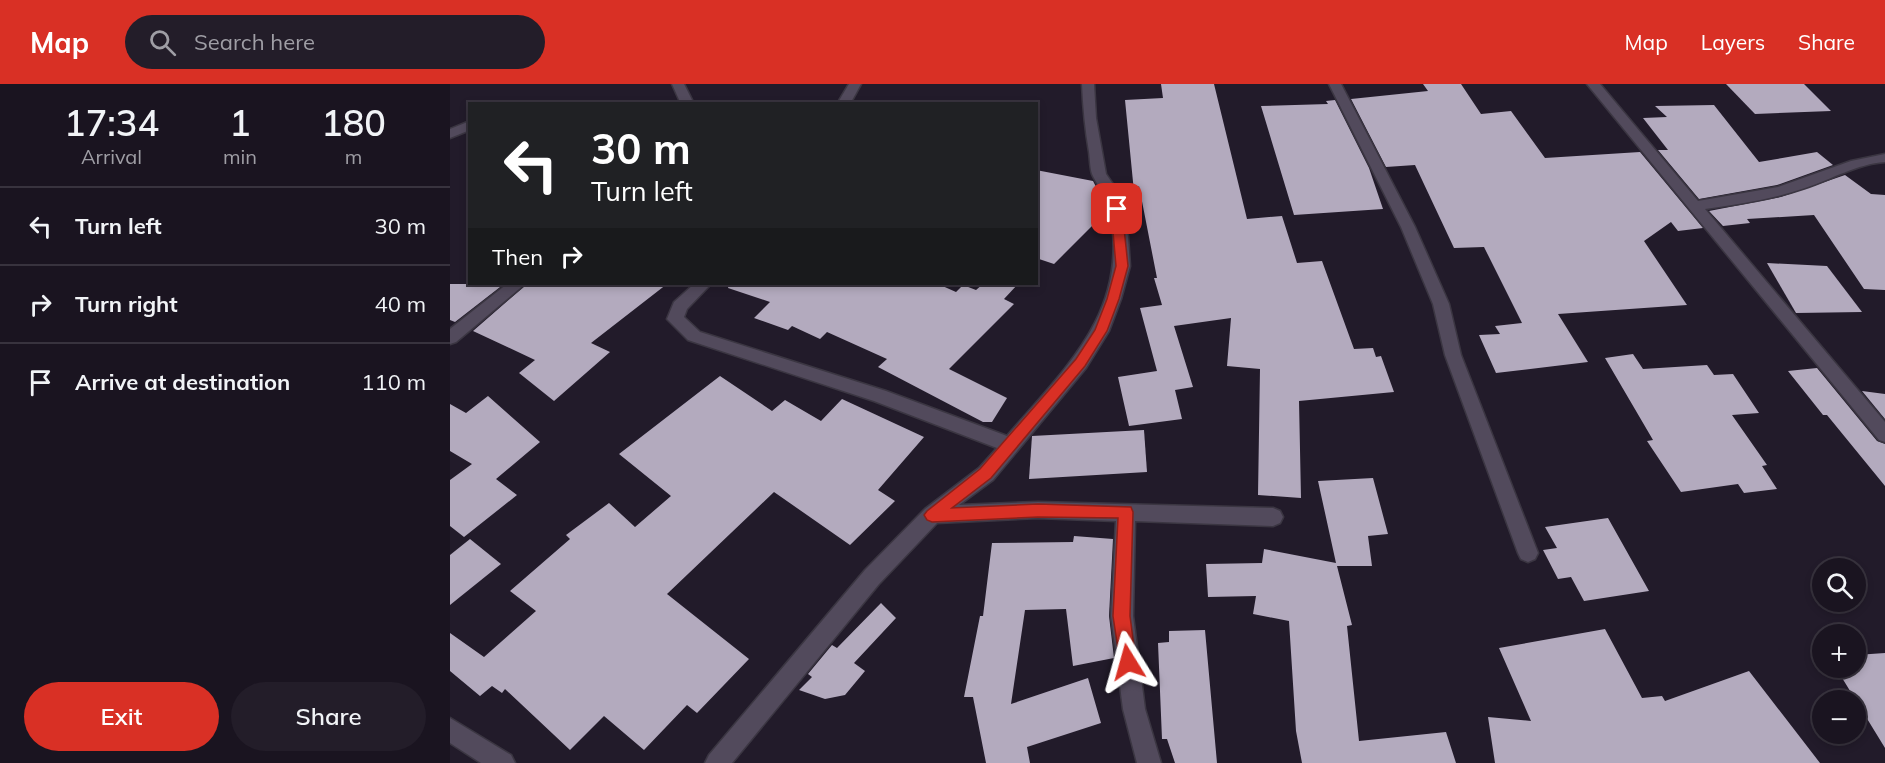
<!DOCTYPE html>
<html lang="en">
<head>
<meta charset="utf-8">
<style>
	body { margin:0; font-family:Mulish,sans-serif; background:#231d29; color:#f1f3f6; height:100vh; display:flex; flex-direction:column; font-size:22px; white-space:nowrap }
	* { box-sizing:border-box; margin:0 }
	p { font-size:20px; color:#9f9ea5 }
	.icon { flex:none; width:33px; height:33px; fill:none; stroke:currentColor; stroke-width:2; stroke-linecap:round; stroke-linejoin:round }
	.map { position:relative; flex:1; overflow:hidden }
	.panel { display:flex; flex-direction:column; background:#1a1420; width:450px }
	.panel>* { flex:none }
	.banner { position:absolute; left:18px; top:18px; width:570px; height:183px; border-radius:0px; box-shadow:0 3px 9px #0003,0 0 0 2px #38333e; background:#202124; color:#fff; overflow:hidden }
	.controls { position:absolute; left:1362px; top:474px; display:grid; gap:12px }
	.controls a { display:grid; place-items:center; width:54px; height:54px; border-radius:50%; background:#1a1420; box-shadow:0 3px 9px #0003,0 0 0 2px #38333e; font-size:30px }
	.pin { position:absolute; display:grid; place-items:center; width:51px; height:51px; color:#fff; margin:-26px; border-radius:12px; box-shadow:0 3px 9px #0006 }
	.me { position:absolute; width:66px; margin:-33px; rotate:352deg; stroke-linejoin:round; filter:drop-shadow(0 0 4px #0008) }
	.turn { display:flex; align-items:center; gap:21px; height:126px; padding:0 24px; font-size:27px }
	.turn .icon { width:78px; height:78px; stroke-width:2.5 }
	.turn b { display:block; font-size:42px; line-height:51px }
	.then { display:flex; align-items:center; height:57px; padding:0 24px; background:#0003; gap:12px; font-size:22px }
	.eta { display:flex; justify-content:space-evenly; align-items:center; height:102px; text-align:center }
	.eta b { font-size:36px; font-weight:600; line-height:42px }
	.cta { display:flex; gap:12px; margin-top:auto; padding:12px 24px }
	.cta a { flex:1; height:69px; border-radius:36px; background:#d93025; color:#fff; font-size:24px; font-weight:600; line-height:69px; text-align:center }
	.cta a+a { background:#231d29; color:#f1f3f6 }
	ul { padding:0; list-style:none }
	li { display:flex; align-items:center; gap:18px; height:78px; padding:0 24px; border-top:2px solid #38333e }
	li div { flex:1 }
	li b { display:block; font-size:22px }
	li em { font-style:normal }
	header { display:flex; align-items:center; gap:36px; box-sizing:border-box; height:84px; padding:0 30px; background:#d93025; color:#fff }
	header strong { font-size:28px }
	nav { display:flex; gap:33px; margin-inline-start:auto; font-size:21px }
	.search { width:420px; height:54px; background:#231d29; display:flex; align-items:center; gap:15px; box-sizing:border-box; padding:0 21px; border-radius:33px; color:#9f9ea5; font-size:22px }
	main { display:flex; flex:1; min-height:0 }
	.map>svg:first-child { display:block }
</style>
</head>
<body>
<header>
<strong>Map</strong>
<div class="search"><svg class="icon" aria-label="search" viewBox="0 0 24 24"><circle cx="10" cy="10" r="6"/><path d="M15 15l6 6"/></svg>Search here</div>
<nav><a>Map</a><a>Layers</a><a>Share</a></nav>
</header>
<main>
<section class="panel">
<div class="eta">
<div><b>17:34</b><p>Arrival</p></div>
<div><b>1</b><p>min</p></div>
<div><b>180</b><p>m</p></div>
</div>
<ul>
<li><svg class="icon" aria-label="left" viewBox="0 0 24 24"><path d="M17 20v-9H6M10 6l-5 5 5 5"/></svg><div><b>Turn left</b></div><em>30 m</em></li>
<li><svg class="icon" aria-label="right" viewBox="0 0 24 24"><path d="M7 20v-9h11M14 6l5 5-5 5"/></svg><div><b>Turn right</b></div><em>40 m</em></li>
<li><svg class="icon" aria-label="arrive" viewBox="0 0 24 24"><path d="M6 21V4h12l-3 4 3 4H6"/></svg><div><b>Arrive at destination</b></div><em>110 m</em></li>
</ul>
<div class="cta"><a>Exit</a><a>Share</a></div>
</section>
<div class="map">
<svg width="1435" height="679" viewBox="0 0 1435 679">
	<rect width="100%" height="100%" fill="#221b2a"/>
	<g fill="#b3aabe">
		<path d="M711,0H764L797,135L832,132L847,179L872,177L904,265L923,264L926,273L931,272L944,308L849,317L851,414L808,411L810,285L777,282L781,234L724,242L743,303L725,306L732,335L679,342L668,293L707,287L690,224L712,221L704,194H707L689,102L684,108L675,16L713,14Z"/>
		<path d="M973,0H1011L1031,30L1061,27L1095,74L1190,68L1253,144L1228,147L1221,138L1194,157L1237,221L1108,230L1138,278L1046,289L1029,251L1050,250L1045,242L1072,239L1034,163L1004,164L965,81L936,83L901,15L978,7Z"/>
		<path d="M1276,0H1354L1381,27L1305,30Z"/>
		<path d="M885,16L919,84L933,125L844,131L811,22L878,20L876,17Z"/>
		<path d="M1264,21L1309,78L1367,68L1383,81L1327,101L1249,115L1208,66H1218L1193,34L1217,33L1205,22Z"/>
		<path d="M586,86L643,97L656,122L660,150L646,138L604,180L586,174Z"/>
		<path d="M1395,91L1421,110L1435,111V206L1414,205L1364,131L1297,135L1300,139L1273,142L1259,127L1331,113Z"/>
		<path d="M1317,179L1377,182L1412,228L1346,229Z"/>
		<path d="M0,200H54L5,238L0,236Z"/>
		<path d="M77,200H217L141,259L160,268L104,317L69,289L85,276L23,247Z"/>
		<path d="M279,200H488L506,208L513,201L526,206L533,200H568L554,215L564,220L499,285L557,314L542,338H533L428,283L437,275L377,248L370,255L342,242L338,246L304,234L320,218L278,204Z"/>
		<path d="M1183,270L1193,285L1257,281L1264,291L1283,290L1309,329L1282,331L1317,381L1312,382L1327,405L1294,409L1288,400L1231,408L1197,357L1203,356L1155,274Z"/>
		<path d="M1367,284L1427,357L1435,360V402L1377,331H1373L1338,287Z"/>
		<path d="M270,292L322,327L335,316L371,337L392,315L474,353L428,406L445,417L400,461L324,408L217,510L299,575L247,629L237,621L194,666L154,632L120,666L55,605L52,609L42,602L30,612L0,587V549L34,573L86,527L60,507L120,455L116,451L159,419L185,443L221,412L169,370Z"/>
		<path d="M1412,307L1435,310V335Z"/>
		<path d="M38,312L90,358L46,395L67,411L14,453L0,442V396L22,380L0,367V320L16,329Z"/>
		<path d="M694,346L697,388L579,395L582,352Z"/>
		<path d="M923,394L938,450L918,452L922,482H887L902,541L897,542L909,657L996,648L1006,679H852L846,647L839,537L803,530L806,512L758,513L756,480L812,479L814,465L886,479L868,397Z"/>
		<path d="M1158,434L1199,507L1134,517L1121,493L1108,495L1093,466L1107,464L1095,443Z"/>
		<path d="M624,452L663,455L659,532L664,574L623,582L616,525L575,526L561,620L638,594L651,639L577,663L580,679H536L523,613H514L530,532H533L542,459L623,458Z"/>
		<path d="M20,455L51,480L0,521V471Z"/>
		<path d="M431,519L446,534L404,579L415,587L395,611L375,615L349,606L362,593L358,590L382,561L387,564Z"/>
		<path d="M1155,545L1192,614L1212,612L1215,617L1299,587L1370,679H1045L1038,633L1081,637L1049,564Z"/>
		<path d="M755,546L767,679H725L717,655H712L708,559L719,558V547Z"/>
		<path d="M1435,569V664L1386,584H1406V571Z"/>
	</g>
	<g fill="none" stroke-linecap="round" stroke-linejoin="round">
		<g stroke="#3b3642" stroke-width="3">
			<g id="minor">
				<path d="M222,0H234L244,20H231Z"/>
				<path d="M399,0H411L400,20H387Z"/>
				<path d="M632,0H644L646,34L656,90L667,106L674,125L678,153L680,182L671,215L659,247L636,284L543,396L509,421L588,418L823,424L830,427L833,433L830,439L823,442L685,437L683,532L695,625L711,679H687L673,625L661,532L666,437L588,434L487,439L429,500L282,679H255L259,671L415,486L475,425L529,384L547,364L424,317L238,256L217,235L224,218L244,200H261L237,225L234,233L250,248L436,307L557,352C616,283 680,227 660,127C657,112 648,103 642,90C640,84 640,75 639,68C635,45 633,23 632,0Z"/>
				<path d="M879,0H891L965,143L999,220L1011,271L1088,469L1085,475L1078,478L1071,475L1068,469L995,271L983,220L951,143Z"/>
				<path d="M1137,0H1150L1248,117L1328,103L1401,77L1435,70V78C1407,80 1382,95 1355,104C1323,115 1289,120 1255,125L1435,338V358L1429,356Z"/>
				<path d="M20,37V46L0,54V45Z"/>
				<path d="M57,200H75L6,258L0,260V245Z"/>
				<path d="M0,634L61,671L65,679H31L0,659Z"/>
			</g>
		</g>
		<use href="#minor" fill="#524a5c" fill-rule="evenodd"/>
	</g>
	<path fill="#d93025" stroke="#8d1f18" stroke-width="1.5" d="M667,121L672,125L678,182L669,215L657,247L635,282L541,394L502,424L588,420L681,423L683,428L680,532L686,578L684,584L678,587L672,584L670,578L663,532L668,434L588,433L482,438L477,436L474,431L477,427L530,385L626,275L645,246L657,215L666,182L661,125Z"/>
</svg>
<div class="controls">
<a><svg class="icon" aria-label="search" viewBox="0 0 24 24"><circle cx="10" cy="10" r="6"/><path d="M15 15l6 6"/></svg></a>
<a>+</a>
<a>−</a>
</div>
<div class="pin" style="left:667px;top:125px;background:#d93025"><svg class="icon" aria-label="arrive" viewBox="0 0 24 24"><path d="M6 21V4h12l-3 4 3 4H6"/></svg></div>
<svg class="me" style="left:678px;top:578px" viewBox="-20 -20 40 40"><path d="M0-17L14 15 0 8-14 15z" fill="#d93025" stroke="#fff" stroke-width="4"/></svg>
<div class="banner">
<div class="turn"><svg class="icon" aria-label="left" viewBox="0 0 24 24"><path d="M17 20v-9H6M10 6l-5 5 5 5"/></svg><div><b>30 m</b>Turn left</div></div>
<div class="then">Then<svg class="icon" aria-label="right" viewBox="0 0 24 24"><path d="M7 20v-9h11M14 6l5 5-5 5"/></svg></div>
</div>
</div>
</main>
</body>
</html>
